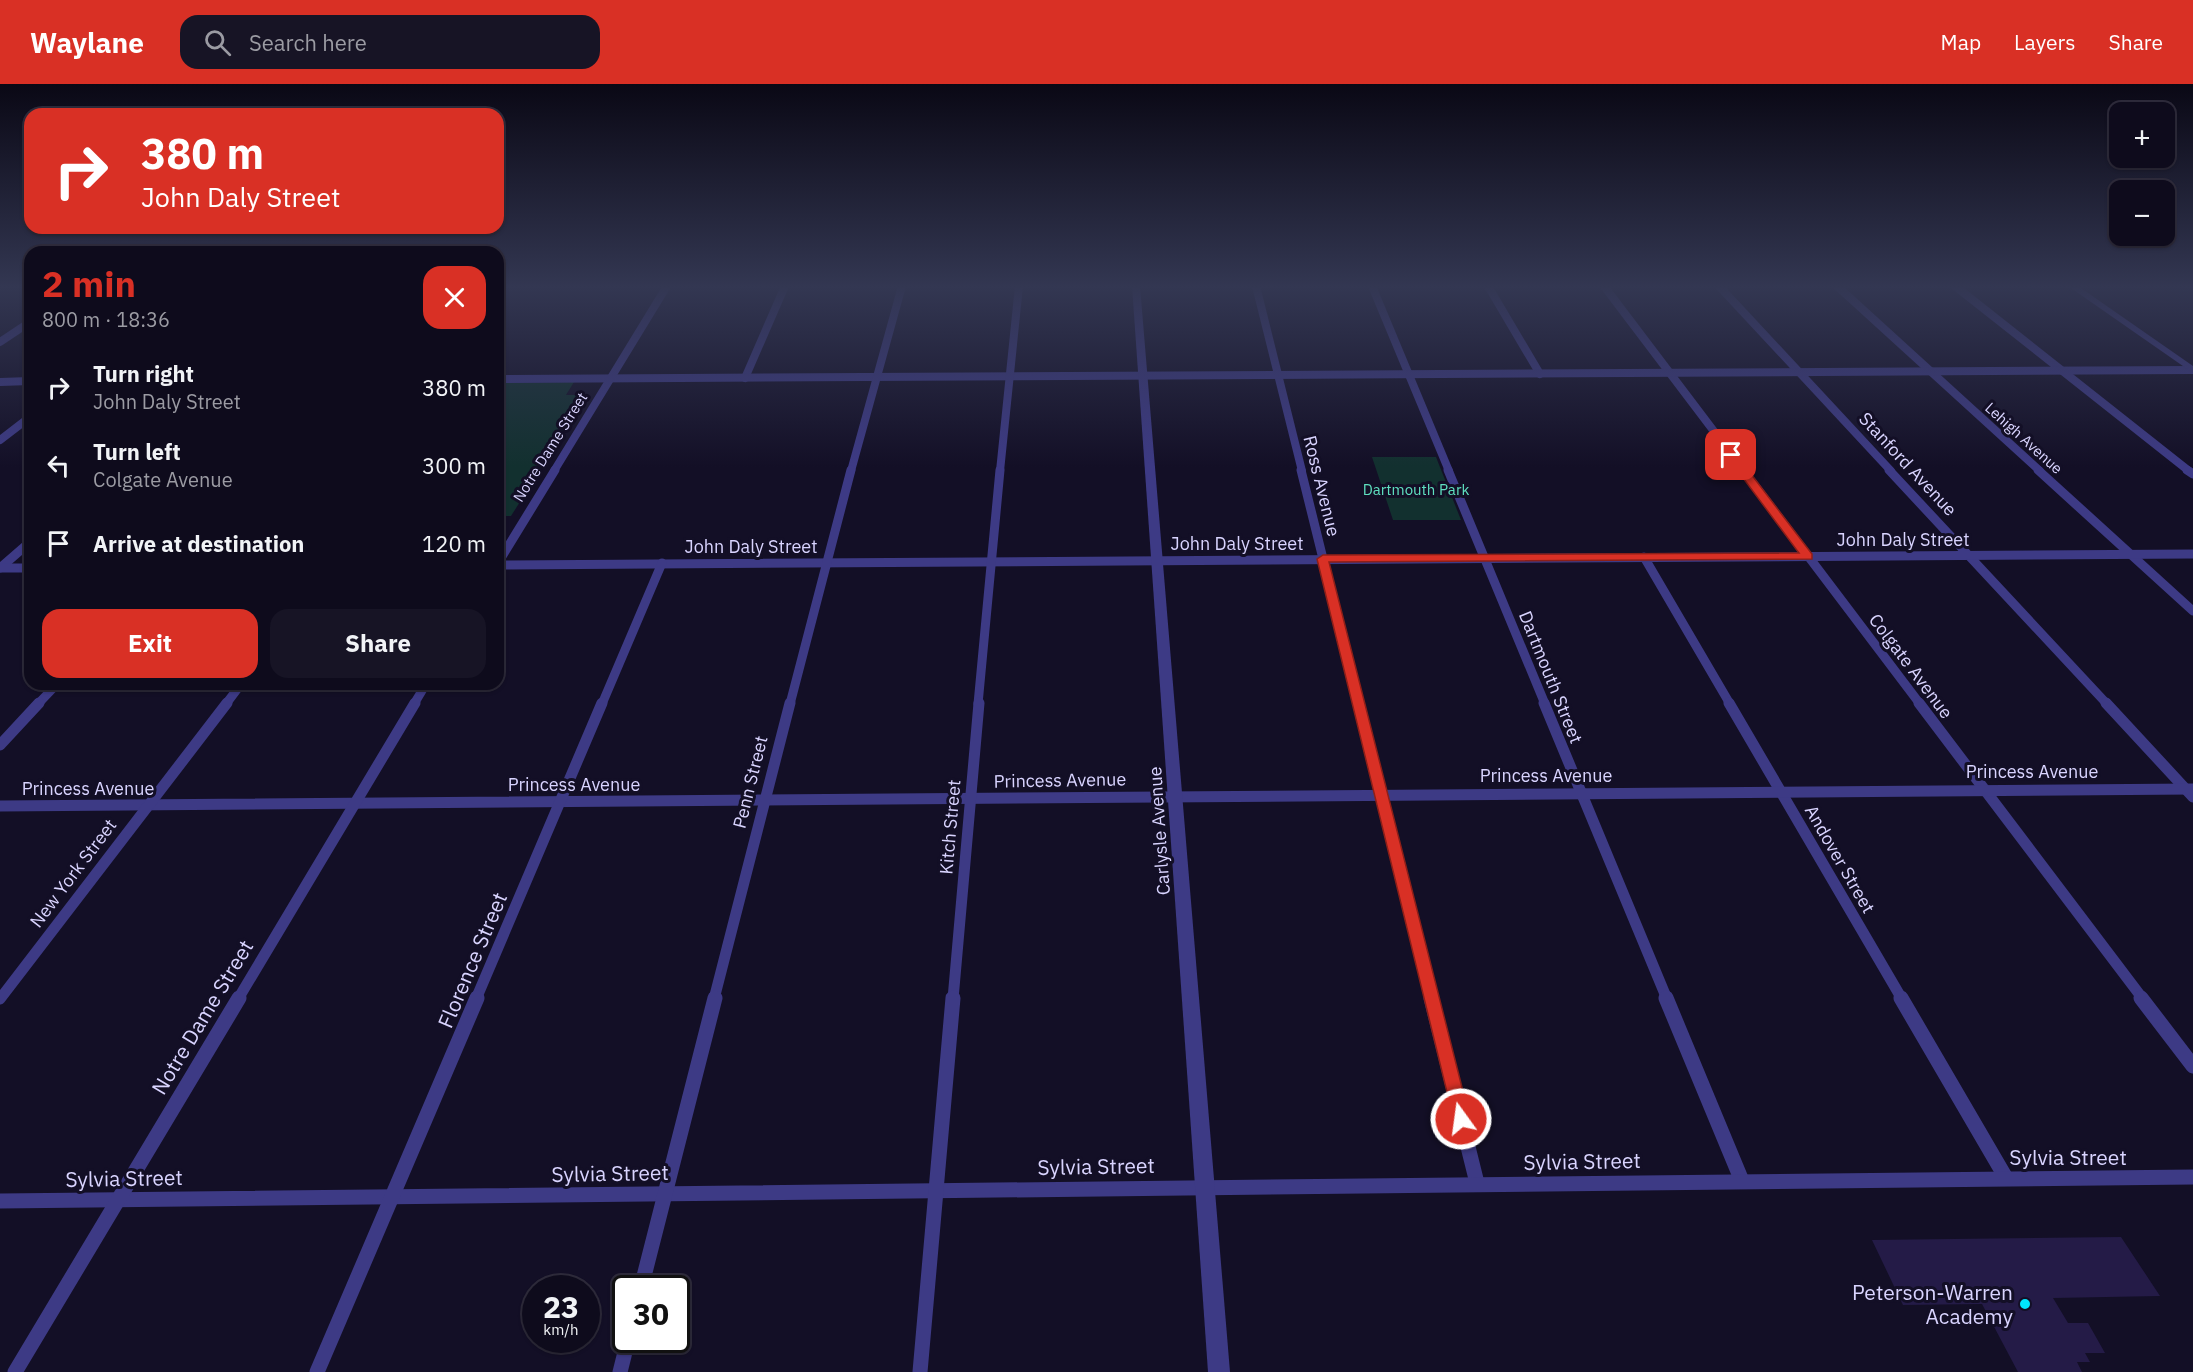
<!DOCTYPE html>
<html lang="en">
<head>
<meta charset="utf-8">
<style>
	body { margin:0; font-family:"IBM Plex Sans",sans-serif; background:#171425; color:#f1f3f6; height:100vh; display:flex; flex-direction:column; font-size:22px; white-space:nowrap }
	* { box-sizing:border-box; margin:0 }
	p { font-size:20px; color:#9b9ba3 }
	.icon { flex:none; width:33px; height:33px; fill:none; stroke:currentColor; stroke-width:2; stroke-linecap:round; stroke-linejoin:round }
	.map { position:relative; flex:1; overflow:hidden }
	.panel { position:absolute; left:24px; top:162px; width:480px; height:444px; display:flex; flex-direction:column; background:#0e0b1c; border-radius:18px; box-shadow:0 2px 4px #0004,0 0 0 2px #2e2b3b }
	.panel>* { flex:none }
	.banner { position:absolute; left:24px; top:24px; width:480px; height:126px; border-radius:18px; box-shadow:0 2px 4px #0004,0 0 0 2px #2e2b3b; background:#d93025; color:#fff; overflow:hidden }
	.fabs { position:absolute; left:2109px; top:18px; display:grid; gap:12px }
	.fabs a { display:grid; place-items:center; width:66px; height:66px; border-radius:12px; background:#0e0b1c; box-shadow:0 2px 4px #0004,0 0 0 2px #2e2b3b; font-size:30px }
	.speed { position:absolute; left:522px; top:1191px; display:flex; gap:12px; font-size:30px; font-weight:700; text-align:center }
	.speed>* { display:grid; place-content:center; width:78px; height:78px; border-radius:50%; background:#0e0b1c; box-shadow:0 2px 4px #0004,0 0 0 2px #2e2b3b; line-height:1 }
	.speed small { font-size:15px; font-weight:400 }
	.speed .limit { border:3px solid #111; border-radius:9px; background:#fff; color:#111 }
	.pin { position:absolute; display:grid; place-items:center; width:51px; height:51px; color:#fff; margin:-26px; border-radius:12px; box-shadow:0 3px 9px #0006 }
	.me { position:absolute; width:66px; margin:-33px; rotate:346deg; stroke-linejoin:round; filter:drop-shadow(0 0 4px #0008) }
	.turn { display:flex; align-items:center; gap:21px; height:126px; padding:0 18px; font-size:27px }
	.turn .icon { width:78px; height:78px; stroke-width:2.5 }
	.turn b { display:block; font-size:42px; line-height:51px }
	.round { display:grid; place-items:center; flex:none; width:63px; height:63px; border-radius:18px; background:#171425 }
	.headline { display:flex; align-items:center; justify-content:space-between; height:102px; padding:0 18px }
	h1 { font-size:36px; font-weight:700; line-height:45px; color:#d93025 }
	.cta { display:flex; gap:12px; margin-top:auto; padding:12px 18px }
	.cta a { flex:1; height:69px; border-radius:18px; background:#d93025; color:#fff; font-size:24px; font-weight:700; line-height:69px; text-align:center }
	.cta a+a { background:#171425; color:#f1f3f6 }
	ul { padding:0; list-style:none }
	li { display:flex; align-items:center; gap:18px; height:78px; padding:0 18px }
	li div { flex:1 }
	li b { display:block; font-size:22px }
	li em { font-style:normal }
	header { display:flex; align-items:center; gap:36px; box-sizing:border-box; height:84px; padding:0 30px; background:#d93025; color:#fff }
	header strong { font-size:28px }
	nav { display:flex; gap:33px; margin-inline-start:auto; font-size:21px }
	.search { width:420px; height:54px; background:#171425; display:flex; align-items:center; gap:15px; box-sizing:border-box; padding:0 21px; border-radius:18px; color:#9b9ba3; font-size:22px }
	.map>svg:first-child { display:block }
</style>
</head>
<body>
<header>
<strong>Waylane</strong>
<div class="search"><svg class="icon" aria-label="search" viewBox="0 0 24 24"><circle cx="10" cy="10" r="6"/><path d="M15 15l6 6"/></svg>Search here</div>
<nav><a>Map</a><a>Layers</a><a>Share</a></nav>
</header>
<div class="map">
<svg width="2193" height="1288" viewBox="0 0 2193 1288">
	<rect width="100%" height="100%" fill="#130f26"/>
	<g fill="#12302f">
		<path d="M574,298L566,311H588L511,432H498V299Z"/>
		<path d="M1372,373H1436L1461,436H1393Z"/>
	</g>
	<path fill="#241b47" d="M2121,1153L2160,1212L2053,1214L2068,1239H2088L2105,1269H2085L2090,1278H2077L2082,1288H2018L1982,1220L1903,1221L1872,1156Z"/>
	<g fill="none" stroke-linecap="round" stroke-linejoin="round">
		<g stroke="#3d3a85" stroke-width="8">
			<path d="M1256,202L1302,387"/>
			<path d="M1372,202L1449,387"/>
			<path d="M1488,202L1540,290"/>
			<path d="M1604,202L1744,387"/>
			<path d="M1719,202L1891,387"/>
			<path d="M1837,202L2040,387"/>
			<path d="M1955,202L2189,387"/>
			<path d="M0,258L30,238"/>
			<path d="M745,294L785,202"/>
			<path d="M498,295L2193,286"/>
			<path d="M0,298L30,297"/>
			<path d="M0,356L30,333"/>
			<path d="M554,387L667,202"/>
			<path d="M851,387L902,202"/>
			<path d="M1000,387L1019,202"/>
		</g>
		<g stroke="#3d3a85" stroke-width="9">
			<path d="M1301,386L1359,620"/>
			<path d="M1448,386L1545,620"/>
			<path d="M1743,386L1920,620"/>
			<path d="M1889,386L2107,620"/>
			<path d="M2038,386L2193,527"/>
			<path d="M2187,386L2193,390"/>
			<path d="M1644,473L1730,620"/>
			<path d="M498,479L555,386"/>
			<path d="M498,481L2193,470"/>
			<path d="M0,484L30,458"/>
			<path d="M0,484H30"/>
			<path d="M38,620L57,600"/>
			<path d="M226,620L241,600"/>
			<path d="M414,620L426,600"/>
			<path d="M602,620L662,479"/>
			<path d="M790,620L851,386"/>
			<path d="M978,620L1000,386"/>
		</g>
		<g stroke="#3d3a85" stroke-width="11">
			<path d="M1359,619L1432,915"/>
			<path d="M1544,619L1667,915"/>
			<path d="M1729,619L1902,915"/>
			<path d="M1919,619L2143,915"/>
			<path d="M2106,619L2193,713"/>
			<path d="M0,661L39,619"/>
			<path d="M0,722L2193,705"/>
			<path d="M0,915L227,619"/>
			<path d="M238,915L415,619"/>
			<path d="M476,915L602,619"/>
			<path d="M714,915L790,619"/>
			<path d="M953,915L979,619"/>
		</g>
		<g stroke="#3d3a85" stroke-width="15">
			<path d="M1431,914L1477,1099"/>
			<path d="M1666,914L1742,1097"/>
			<path d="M1901,914L2006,1094"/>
			<path d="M2141,914L2193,982"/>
			<path d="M0,1117L2193,1093"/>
			<path d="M641,1204L715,914"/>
			<path d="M15,1288L239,914"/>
			<path d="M317,1288L477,914"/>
			<path d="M620,1288L628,1256"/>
			<path d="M920,1288L953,914"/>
		</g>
		<g fill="#3d3a85" fill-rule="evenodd">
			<path d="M1132,202H1140L1230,1288H1208Z"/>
			<path d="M2068,202H2078L2193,282V289Z"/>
		</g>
	</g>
	<linearGradient id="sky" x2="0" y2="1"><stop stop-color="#0a0815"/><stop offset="0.53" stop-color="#333752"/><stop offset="1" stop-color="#333752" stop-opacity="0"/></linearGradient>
	<rect width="2193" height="383" fill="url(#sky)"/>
	<path fill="#d93025" stroke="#8d1f18" stroke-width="1.5" d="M1731,368L1735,369L1812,470V475L1329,478L1470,1035L1467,1041L1461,1043L1455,1041L1317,475L1323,471L1799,469L1726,371Z"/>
	<circle fill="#00e5ff" stroke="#130f26" stroke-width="2" cx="2025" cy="1220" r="6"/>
	<g text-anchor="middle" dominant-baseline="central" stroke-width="6" stroke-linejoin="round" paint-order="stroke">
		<g font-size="15" fill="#d9d4ff" stroke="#130f26">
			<text transform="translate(2024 354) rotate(42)">Lehigh Avenue</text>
			<text transform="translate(550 363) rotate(-58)">Notre Dame Street</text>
		</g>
		<g font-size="15" fill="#5fe0c0" stroke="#130f26">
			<text x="1416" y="405">Dartmouth Park</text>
		</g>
		<g font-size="18" fill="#d9d4ff" stroke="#130f26">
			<text transform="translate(1908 380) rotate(47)">Stanford Avenue</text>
			<text transform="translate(1322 402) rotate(76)">Ross Avenue</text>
			<text x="1903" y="455">John Daly Street</text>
			<text x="1237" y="459">John Daly Street</text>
			<text x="751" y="462">John Daly Street</text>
			<text transform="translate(1911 582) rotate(53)">Colgate Avenue</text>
			<text transform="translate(1551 593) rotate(68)">Dartmouth Street</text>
			<text x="2032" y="687">Princess Avenue</text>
			<text x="1546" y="691">Princess Avenue</text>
			<text transform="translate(1060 696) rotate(-1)">Princess Avenue</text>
			<text transform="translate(750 698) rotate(-76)">Penn Street</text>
			<text x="574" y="700">Princess Avenue</text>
			<text x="88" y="704">Princess Avenue</text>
			<text transform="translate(950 743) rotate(-85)">Kitch Street</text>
			<text transform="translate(1159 747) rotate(-94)">Carlysle Avenue</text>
			<text transform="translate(1840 775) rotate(60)">Andover Street</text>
			<text transform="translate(73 789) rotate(-53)">New York Street</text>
		</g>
		<g font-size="21" fill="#d9d4ff" stroke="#130f26">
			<text transform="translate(472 876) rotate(-67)">Florence Street</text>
			<text transform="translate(202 933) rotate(-59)">Notre Dame Street</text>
			<text x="2068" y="1073">Sylvia Street</text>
			<text transform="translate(1582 1077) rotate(-1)">Sylvia Street</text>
			<text transform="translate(1096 1082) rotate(-1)">Sylvia Street</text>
			<text transform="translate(610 1089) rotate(-1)">Sylvia Street</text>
			<text transform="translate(124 1094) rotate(-1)">Sylvia Street</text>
		</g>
		<g font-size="21" fill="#d9d4ff" stroke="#130f26" text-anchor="end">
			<text x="2013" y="1208">Peterson-Warren<tspan x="2013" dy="24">Academy</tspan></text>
		</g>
	</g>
</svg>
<div class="fabs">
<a>+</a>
<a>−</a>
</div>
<div class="speed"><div>23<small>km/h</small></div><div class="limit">30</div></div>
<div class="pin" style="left:1731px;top:371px;background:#d93025"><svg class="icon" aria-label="arrive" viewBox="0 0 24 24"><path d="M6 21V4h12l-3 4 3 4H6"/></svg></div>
<svg class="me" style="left:1461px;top:1035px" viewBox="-20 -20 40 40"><circle r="17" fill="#d93025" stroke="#fff" stroke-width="3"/><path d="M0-11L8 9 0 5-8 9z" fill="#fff"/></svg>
<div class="banner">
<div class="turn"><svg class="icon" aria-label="right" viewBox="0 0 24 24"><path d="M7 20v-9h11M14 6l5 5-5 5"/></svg><div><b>380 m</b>John Daly Street</div></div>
</div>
<section class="panel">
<div class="headline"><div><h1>2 min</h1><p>800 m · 18:36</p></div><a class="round" style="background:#d93025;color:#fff"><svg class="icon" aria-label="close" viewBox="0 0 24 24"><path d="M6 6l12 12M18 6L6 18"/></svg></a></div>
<ul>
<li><svg class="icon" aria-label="right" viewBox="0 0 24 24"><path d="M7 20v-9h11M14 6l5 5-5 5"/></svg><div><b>Turn right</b><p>John Daly Street</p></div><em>380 m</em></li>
<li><svg class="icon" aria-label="left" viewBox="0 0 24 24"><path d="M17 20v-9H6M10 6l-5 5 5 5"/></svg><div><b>Turn left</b><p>Colgate Avenue</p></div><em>300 m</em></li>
<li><svg class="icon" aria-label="arrive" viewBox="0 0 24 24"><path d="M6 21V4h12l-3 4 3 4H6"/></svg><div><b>Arrive at destination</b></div><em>120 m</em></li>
</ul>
<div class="cta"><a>Exit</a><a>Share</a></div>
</section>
</div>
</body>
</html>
